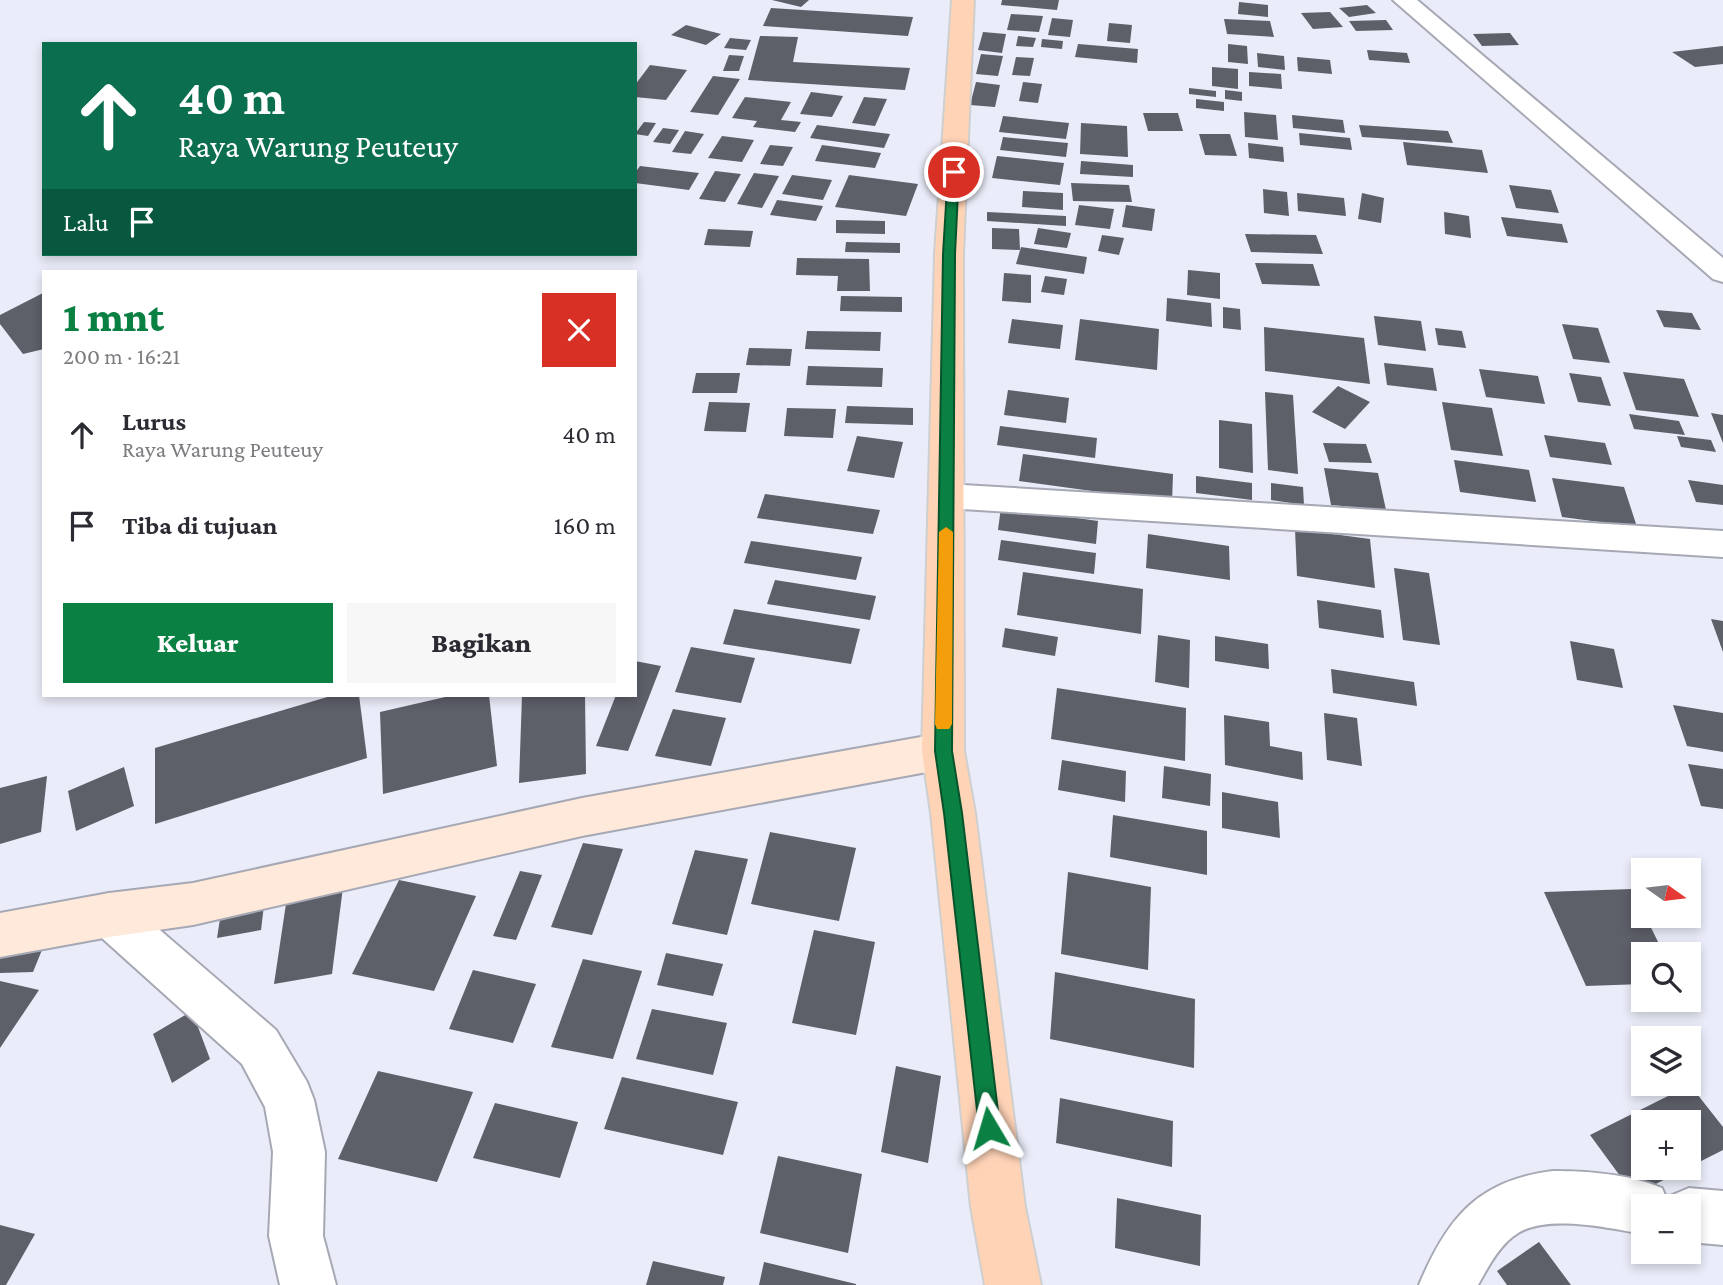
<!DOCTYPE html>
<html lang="id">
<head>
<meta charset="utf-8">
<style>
	body { margin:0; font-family:"Crimson Pro",serif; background:#f7f7f7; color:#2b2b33; height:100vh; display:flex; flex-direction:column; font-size:26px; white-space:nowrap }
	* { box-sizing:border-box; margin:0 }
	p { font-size:23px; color:#7c7c81 }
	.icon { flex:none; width:38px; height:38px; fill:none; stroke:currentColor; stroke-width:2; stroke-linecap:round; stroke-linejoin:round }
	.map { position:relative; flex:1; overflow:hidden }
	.side { position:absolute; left:42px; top:270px; width:595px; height:427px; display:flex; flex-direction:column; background:#fff; border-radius:0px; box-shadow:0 4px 10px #0003 }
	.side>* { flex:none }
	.top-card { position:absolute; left:42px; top:42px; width:595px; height:214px; border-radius:0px; box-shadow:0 4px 10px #0003; background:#0b6e4f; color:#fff; overflow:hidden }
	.needle { width:46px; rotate:104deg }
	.fabs { position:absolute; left:1631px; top:858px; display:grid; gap:14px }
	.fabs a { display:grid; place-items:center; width:70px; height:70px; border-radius:0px; background:#fff; box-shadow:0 4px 10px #0003; font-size:35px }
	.pin { position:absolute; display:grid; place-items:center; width:60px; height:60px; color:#fff; margin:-30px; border:4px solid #fff; border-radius:50%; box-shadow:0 2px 7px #0007 }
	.me { position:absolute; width:77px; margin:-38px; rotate:353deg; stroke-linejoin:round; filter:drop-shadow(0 0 5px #0008) }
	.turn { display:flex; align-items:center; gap:24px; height:147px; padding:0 21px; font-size:32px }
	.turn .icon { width:91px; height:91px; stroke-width:2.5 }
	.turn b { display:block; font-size:49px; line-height:60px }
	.then { display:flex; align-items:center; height:66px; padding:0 21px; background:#0003; gap:14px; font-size:26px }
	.round { display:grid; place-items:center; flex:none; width:74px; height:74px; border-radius:0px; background:#f7f7f7 }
	.head { display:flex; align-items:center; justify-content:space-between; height:119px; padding:0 21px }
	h1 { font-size:42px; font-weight:800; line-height:52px; color:#0b8043 }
	.action { display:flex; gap:14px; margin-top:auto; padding:14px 21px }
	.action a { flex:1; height:80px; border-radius:0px; background:#0b8043; color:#fff; font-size:28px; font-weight:800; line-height:80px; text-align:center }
	.action a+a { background:#f7f7f7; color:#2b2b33 }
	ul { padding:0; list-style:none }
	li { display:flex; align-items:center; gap:21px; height:91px; padding:0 21px }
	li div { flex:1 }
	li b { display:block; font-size:26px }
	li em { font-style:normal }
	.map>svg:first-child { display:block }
</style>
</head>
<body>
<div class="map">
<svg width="1723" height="1285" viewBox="0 0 1723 1285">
	<rect width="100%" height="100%" fill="#eaedf9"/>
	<g fill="#5d5f69" fill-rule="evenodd">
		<path d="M772,0H809L801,7Z"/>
		<path d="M1002,0H1059L1057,10L1001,5Z"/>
		<path d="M1239,2L1268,5V17L1238,14Z"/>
		<path d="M1367,5L1376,13L1349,17L1339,8Z"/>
		<path d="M771,8L913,17L908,36L763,26Z"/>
		<path d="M1330,12L1343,27L1313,29L1301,13Z"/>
		<path d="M1011,14L1043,16L1039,32L1007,30Z"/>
		<path d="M1052,18L1073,20L1070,37L1048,35Z"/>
		<path d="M1224,19L1270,21L1274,37L1227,34Z"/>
		<path d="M1386,20L1393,30L1356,31L1349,21Z"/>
		<path d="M1109,23L1132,25L1130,43L1107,41Z"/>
		<path d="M686,25L721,34L706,45L671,35Z"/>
		<path d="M983,32L1006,34L1002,53L978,50Z"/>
		<path d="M1510,33L1519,45L1482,46L1473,34Z"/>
		<path d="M760,36L798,37L793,62L910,68L905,90L748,80Z"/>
		<path d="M1018,36L1036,38L1033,47L1016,46Z"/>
		<path d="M730,38L751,40L746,50L724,48Z"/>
		<path d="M1042,39L1063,41L1062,49L1041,47Z"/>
		<path d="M1078,44L1138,49L1137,63L1075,57Z"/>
		<path d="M1228,44L1247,46L1248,64L1228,62Z"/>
		<path d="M1723,46V64L1695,67L1672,52Z"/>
		<path d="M1367,50L1407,53L1410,63L1369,60Z"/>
		<path d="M1257,53L1284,56L1285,70L1258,67Z"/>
		<path d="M981,54L1003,56L998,76L976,74Z"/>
		<path d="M729,55L744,56L739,71H723Z"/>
		<path d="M1016,57L1034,58L1030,76L1012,75Z"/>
		<path d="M1297,57L1330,60L1332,74L1298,71Z"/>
		<path d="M650,65L687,70L666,100L635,97V85Z"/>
		<path d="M1212,67L1238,69V89L1212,86Z"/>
		<path d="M1249,72L1281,74L1282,89L1249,86Z"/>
		<path d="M713,76L740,79L718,115L690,112Z"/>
		<path d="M976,82L1000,85L995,107L970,105Z"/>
		<path d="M1023,82L1042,84L1038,103L1019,101Z"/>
		<path d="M1189,88L1216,91V97L1189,94Z"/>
		<path d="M1225,90L1242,92V101L1225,99Z"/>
		<path d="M811,92L843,96L832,117L800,114Z"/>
		<path d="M745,97L791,102L781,120L801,122L795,132L753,127L757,121L732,118Z"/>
		<path d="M864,97L887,99L875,126L852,123Z"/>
		<path d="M1196,99L1224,102V111L1196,108Z"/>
		<path d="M1244,112L1276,115L1278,140L1245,137Z"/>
		<path d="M1143,113H1178L1183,131H1148Z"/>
		<path d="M1292,115L1343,120L1345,133L1293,128Z"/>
		<path d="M1003,116L1069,123L1066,139L999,132Z"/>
		<path d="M644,122L656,123L648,136L635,134Z"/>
		<path d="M1081,123L1127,126L1128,157L1080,154Z"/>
		<path d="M817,125L890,134L884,148L810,138Z"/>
		<path d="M1359,125L1448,131L1453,143L1362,137Z"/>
		<path d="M663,128L679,130L670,144L653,142Z"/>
		<path d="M685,131L704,134L691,154L672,152Z"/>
		<path d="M1299,133L1350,138L1352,150L1300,145Z"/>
		<path d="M1199,134H1230L1237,156L1205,155Z"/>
		<path d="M722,136L754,140L742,162L708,158Z"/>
		<path d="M1003,137L1068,143L1066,157L1000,150Z"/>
		<path d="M1403,142L1482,150L1488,173L1407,165Z"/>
		<path d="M1248,143L1283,147L1284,162L1249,158Z"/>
		<path d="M770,145L793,147L783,166L760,164Z"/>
		<path d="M822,145L881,153L875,168L815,161Z"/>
		<path d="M997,156L1064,163L1060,185L992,178Z"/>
		<path d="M1081,161L1133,165V177L1080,174Z"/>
		<path d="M640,166L699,173L689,190L635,183V173Z"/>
		<path d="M715,171L741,174L725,202L699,199Z"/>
		<path d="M754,173L779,176L762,208L737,204Z"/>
		<path d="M792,175L832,180L823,200L782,194Z"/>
		<path d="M849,175L918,184L906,216L835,207Z"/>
		<path d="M1071,183L1129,185L1132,202L1073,201Z"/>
		<path d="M1509,185L1551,190L1559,213L1516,208Z"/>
		<path d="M1263,189L1287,192L1289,216L1264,213Z"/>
		<path d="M1023,191L1063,193V210L1022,207Z"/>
		<path d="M1297,193L1344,198L1346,216L1298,211Z"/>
		<path d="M1362,193L1384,198L1381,223L1358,219Z"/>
		<path d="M777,200L823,206L816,221L770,215Z"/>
		<path d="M1079,205L1114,209L1110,229L1075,225Z"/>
		<path d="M1126,205L1155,209L1152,231L1122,227Z"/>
		<path d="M987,212L1066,216V226L987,221Z"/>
		<path d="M1444,212L1469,216L1471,238L1445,234Z"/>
		<path d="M1501,217L1562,224L1568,243L1507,236Z"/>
		<path d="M836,220L885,221V234L836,233Z"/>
		<path d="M992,228L1019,229L1020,250L992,249Z"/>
		<path d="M1038,228L1071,233L1067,248L1034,244Z"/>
		<path d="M708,229L753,231L750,247L704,245Z"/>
		<path d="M1245,234L1316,235L1323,254L1251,252Z"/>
		<path d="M1102,235L1124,238L1119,255L1098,251Z"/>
		<path d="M846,242L900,243V253L845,252Z"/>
		<path d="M1021,247L1087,257L1084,274L1016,264Z"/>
		<path d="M797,258L869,259L870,291H837L838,276L796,275Z"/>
		<path d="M1255,263L1313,264L1320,286L1262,284Z"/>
		<path d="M1188,270L1220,273V299L1187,295Z"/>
		<path d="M1004,273L1031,275V303L1002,301Z"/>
		<path d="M1045,276L1067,279L1064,295L1041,292Z"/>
		<path d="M43,293L44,349L23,354L0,324V315Z"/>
		<path d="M841,296L902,297V312L840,311Z"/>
		<path d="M1167,298L1211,303L1212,327L1166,321Z"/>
		<path d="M1223,307L1240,309L1241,330L1223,328Z"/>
		<path d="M1656,310L1692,313L1701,330L1664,327Z"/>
		<path d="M1374,316L1421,321L1426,351L1378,345Z"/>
		<path d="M1012,319L1063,325L1060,349L1008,343Z"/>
		<path d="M1080,319L1159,329L1157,370L1075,360Z"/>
		<path d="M1562,324L1598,328L1610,363L1573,359Z"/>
		<path d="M1264,327L1364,338L1370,384L1265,371Z"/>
		<path d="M1435,328L1462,331L1466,348L1438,345Z"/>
		<path d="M807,331L881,332L880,351L805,349Z"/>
		<path d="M749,348L792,349L790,366L746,365Z"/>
		<path d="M1384,363L1433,368L1437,391L1387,385Z"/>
		<path d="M808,366L883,368L882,387L806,385Z"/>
		<path d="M1479,369L1538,376L1545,404L1486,397Z"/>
		<path d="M1623,372L1684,379L1699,417L1636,410Z"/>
		<path d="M696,373H740L737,393H692Z"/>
		<path d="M1569,373L1601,377L1611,406L1578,402Z"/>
		<path d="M1338,386L1370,402L1345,429L1312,412Z"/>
		<path d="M1008,390L1069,398L1066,423L1004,415Z"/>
		<path d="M1265,392L1293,395L1298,474L1268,470Z"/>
		<path d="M709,402L750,403L746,432L704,431Z"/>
		<path d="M1442,402L1492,408L1503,456L1451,450Z"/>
		<path d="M847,406L913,408V425L845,423Z"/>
		<path d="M787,408L836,409L833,438L784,436Z"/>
		<path d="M1711,413L1723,415V443Z"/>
		<path d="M1629,414L1679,421L1685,435L1634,429Z"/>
		<path d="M1219,420L1252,424L1253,473L1219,468Z"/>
		<path d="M1000,426L1097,438L1095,458L997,445Z"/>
		<path d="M1544,435L1605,443L1612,465L1550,457Z"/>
		<path d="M857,436L903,442L894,478L847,471Z"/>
		<path d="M1677,436L1711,440L1716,452L1681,447Z"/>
		<path d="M1323,443L1366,444L1372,463L1329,462Z"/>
		<path d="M1023,454L1173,474L1172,502L1019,481Z"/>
		<path d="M1454,460L1529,470L1536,502L1460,492Z"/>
		<path d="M1324,468L1378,473L1386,510L1331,505Z"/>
		<path d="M1196,476L1252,483V500L1196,493Z"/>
		<path d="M1552,478L1624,487L1637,527L1562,517Z"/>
		<path d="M1688,480L1723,485V505L1696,502Z"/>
		<path d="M1271,483L1303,487L1304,505L1271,500Z"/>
		<path d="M765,494L880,510L873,534L757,518Z"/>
		<path d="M1001,507L1098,521L1096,544L998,530Z"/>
		<path d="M1295,529L1370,539L1375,588L1297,576Z"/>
		<path d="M1148,534L1229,546L1230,580L1146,568Z"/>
		<path d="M1001,540L1096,553L1094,574L998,560Z"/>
		<path d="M751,541L862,557L856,580L744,563Z"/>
		<path d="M1394,568L1429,573L1440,645L1403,640Z"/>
		<path d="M1023,572L1143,589L1141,634L1017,615Z"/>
		<path d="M775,580L876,596L870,620L767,604Z"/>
		<path d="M1317,600L1381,610L1384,638L1319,628Z"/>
		<path d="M734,609L860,629L851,664L723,644Z"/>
		<path d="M1711,619L1723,621V652Z"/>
		<path d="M1005,628L1058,637L1055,656L1002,647Z"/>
		<path d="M1158,635L1190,640L1189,688L1155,682Z"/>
		<path d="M1215,636L1268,644L1269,669L1215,661Z"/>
		<path d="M1570,641L1614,649L1623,688L1577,680Z"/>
		<path d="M691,647L755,658L741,703L675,692Z"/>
		<path d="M635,661L661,666L628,751L596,746L616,695H635Z"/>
		<path d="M1331,669L1414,682L1417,706L1333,693Z"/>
		<path d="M1057,688L1186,708L1185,761L1051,739Z"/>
		<path d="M334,695H359L367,758L155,824V748Z"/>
		<path d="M454,695H489L497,766L383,794L380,712Z"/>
		<path d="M522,695H585L586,774L519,783Z"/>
		<path d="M1673,705L1723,713V752L1687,746Z"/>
		<path d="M673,709L726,718L711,766L655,756Z"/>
		<path d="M1324,713L1357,718L1362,766L1327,760Z"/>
		<path d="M1224,715L1269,722L1270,746L1302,752L1303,780L1225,765Z"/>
		<path d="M1062,760L1126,771L1125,802L1058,790Z"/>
		<path d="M1688,764L1723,769V809L1701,806Z"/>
		<path d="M1164,766L1211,774L1210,806L1162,798Z"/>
		<path d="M124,767L134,806L76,831L68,791Z"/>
		<path d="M47,776L41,832L0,844V788Z"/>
		<path d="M1222,792L1278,802L1280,838L1222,828Z"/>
		<path d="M1113,815L1207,831V875L1110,857Z"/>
		<path d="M770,832L856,848L839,921L751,904Z"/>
		<path d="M583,843L623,849L592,935L551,927Z"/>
		<path d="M695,850L748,859L727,935L672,924Z"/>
		<path d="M520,871L542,875L516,940L493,936Z"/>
		<path d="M1068,872L1151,887L1148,970L1061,954Z"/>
		<path d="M399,880L476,896L434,991L352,974Z"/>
		<path d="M343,887L332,974L274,984L287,897Z"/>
		<path d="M1632,889L1664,954H1643V984L1586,986L1544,892Z"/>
		<path d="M265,897L261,930L217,938L222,906Z"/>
		<path d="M814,930L875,942L856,1035L792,1023Z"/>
		<path d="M46,940L33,972L0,973V950Z"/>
		<path d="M666,953L723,964L713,996L657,985Z"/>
		<path d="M583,959L642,971L613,1059L551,1047Z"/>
		<path d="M473,970L536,984L513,1043L449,1029Z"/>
		<path d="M1055,972L1195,999L1194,1068L1050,1039Z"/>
		<path d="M0,981L39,990L0,1048Z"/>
		<path d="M652,1009L727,1023L713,1075L636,1059Z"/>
		<path d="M192,1011L210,1059L172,1083L153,1034Z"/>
		<path d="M896,1066L941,1076L928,1163L881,1152Z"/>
		<path d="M378,1071L473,1092L437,1182L338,1159Z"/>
		<path d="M622,1077L738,1102L723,1155L604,1129Z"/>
		<path d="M1690,1085L1723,1127V1150L1634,1195L1590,1135ZM1643,1122H1689V1167H1643Z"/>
		<path d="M1060,1098L1173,1121L1172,1167L1056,1143Z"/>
		<path d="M495,1103L578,1122L560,1178L473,1158Z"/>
		<path d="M778,1156L862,1174L848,1253L760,1233Z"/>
		<path d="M1117,1198L1201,1215L1200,1266L1115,1248Z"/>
		<path d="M0,1225L35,1234L6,1285H0Z"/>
		<path d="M1539,1242L1571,1285H1507L1497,1271Z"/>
		<path d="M653,1261L725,1277L723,1285H646Z"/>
		<path d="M764,1262L856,1284V1285H759Z"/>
	</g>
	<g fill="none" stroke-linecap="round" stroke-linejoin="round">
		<g stroke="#a6a8b4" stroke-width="4">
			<g id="street">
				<path d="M1393,0H1417L1723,258V282L1713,279Z"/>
				<path d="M946,484L1723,531V557L946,508L934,505L929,496L934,487Z"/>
				<path d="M109,893L125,900L276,1030L307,1082L314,1100L325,1152L323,1236L336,1285H280L269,1236L273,1152L265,1107L242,1064L93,930L86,915L93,900Z"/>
				<path d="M1553,1171C1590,1171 1628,1174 1662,1188L1668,1202L1670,1196L1689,1188L1723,1191V1245L1689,1242V1206H1643V1234C1610,1228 1548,1214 1518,1233C1500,1244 1488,1267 1478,1285H1419C1447,1218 1478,1180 1553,1171Z"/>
			</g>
		</g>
		<g stroke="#a6a8b4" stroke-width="4">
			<path id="secondary" d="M943,733L958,738L964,751L958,764L943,769L582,836L193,925L109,937L0,957V913L109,893L193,883L582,798Z"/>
		</g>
		<g stroke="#cfcfd0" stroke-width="4">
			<path id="primary" d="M952,0H974L963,254L964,751L975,813L1025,1207L1041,1285H985L971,1207L931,813L922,751L935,254Z"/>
		</g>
		<use href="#street" fill="#fff" fill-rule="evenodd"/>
		<use href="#secondary" fill="#ffe9db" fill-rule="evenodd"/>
		<use href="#primary" fill="#ffd3b6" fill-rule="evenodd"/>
	</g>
	<path fill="#0b8043" stroke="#07532c" stroke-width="2" d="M954,168L959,172L955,254L952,751L962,813L1000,1128L997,1136L989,1139L982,1136L979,1128L944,813L935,751L943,254L948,172Z"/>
	<path fill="#f59e0b" d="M946,527L953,532L952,724L949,729H937L935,724L939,532Z"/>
</svg>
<div class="fabs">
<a><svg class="needle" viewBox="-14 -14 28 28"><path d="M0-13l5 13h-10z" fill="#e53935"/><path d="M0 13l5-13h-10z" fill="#7c7c81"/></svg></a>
<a><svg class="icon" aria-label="search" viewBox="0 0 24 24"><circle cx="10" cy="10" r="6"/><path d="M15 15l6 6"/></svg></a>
<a><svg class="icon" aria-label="layers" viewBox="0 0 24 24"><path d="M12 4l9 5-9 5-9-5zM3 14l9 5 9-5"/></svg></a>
<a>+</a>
<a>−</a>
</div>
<div class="pin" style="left:954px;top:172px;background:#d93025"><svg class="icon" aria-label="arrive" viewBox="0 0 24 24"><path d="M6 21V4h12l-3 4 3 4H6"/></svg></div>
<svg class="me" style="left:989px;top:1128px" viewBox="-20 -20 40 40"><path d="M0-17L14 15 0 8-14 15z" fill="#0b8043" stroke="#fff" stroke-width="4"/></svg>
<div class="top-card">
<div class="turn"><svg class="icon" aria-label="ahead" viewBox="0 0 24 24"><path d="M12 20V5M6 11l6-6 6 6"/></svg><div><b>40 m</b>Raya Warung Peuteuy</div></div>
<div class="then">Lalu<svg class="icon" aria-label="arrive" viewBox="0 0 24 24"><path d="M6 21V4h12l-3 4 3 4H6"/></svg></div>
</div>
<section class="side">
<div class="head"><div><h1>1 mnt</h1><p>200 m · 16:21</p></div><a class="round" style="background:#d93025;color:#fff"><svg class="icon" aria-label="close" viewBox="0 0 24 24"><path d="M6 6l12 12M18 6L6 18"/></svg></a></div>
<ul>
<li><svg class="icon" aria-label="ahead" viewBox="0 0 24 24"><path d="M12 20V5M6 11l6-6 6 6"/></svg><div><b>Lurus</b><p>Raya Warung Peuteuy</p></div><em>40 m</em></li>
<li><svg class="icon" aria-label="arrive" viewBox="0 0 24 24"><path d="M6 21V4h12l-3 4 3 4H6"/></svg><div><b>Tiba di tujuan</b></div><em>160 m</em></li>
</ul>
<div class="action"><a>Keluar</a><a>Bagikan</a></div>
</section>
</div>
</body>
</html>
